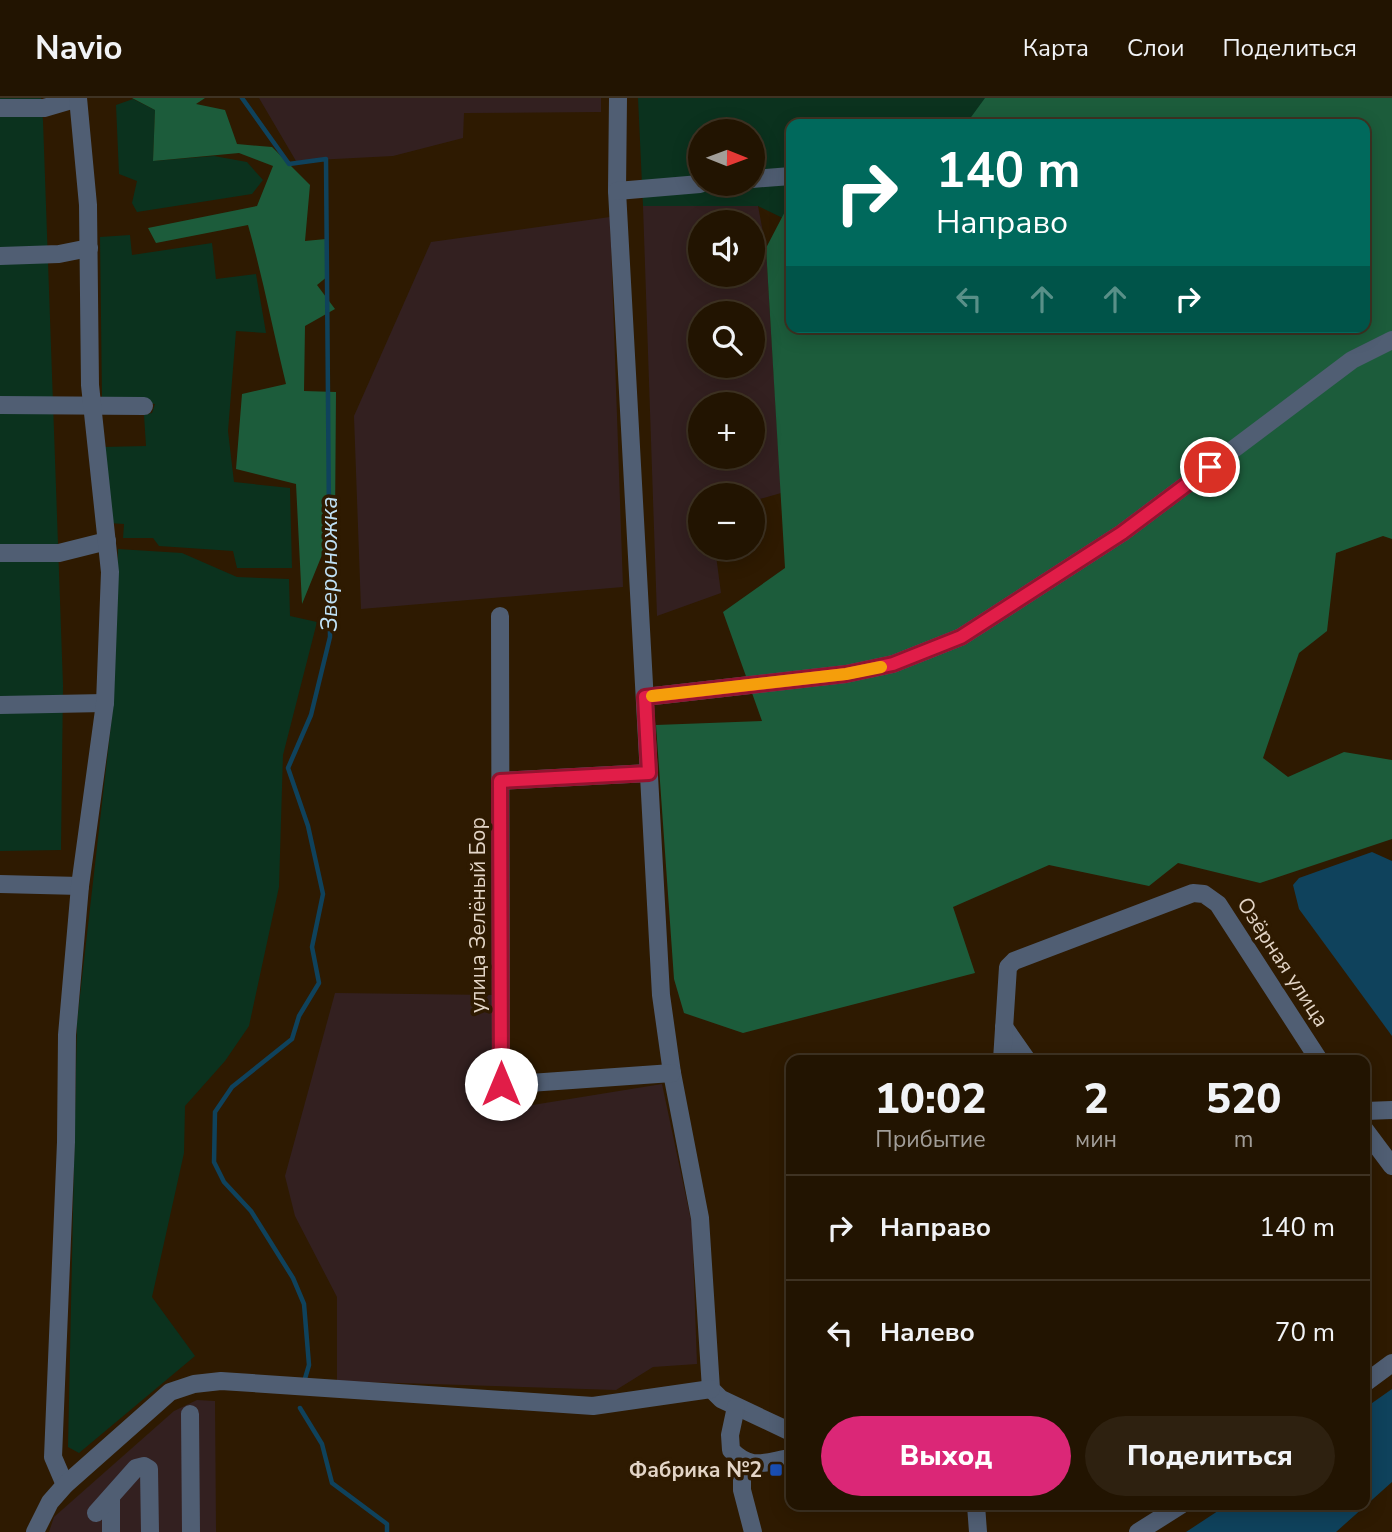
<!DOCTYPE html>
<html lang="ru">
<head>
<meta charset="utf-8">
<style>
	body { margin:0; font-family:"Nunito Sans",sans-serif; background:#2e2110; color:#f1f3f6; height:100vh; display:flex; flex-direction:column; font-size:26px; white-space:nowrap }
	* { box-sizing:border-box; margin:0 }
	p { font-size:23px; color:#a29e99 }
	.icon { flex:none; width:38px; height:38px; fill:none; stroke:currentColor; stroke-width:2; stroke-linecap:round; stroke-linejoin:round }
	.map { position:relative; flex:1; overflow:hidden }
	.drawer { position:absolute; left:786px; top:957px; width:584px; height:455px; display:flex; flex-direction:column; background:#221401; border-radius:14px; box-shadow:0 4px 18px #0003,0 0 0 2px #3f3323 }
	.drawer>* { flex:none }
	.hud { position:absolute; left:786px; top:21px; width:584px; height:214px; border-radius:14px; box-shadow:0 4px 18px #0003,0 0 0 2px #3f3323; background:#00695c; color:#fff; overflow:hidden }
	.needle { width:46px; rotate:91deg }
	.fabs { position:absolute; left:688px; top:21px; display:grid; gap:14px }
	.fabs a { display:grid; place-items:center; width:77px; height:77px; border-radius:50%; background:#221401; box-shadow:0 4px 18px #0003,0 0 0 2px #3f3323; font-size:35px }
	.pin { position:absolute; display:grid; place-items:center; width:60px; height:60px; color:#fff; margin:-30px; border:4px solid #fff; border-radius:50%; box-shadow:0 2px 7px #0007 }
	.me { position:absolute; width:77px; margin:-38px; rotate:0deg; stroke-linejoin:round; filter:drop-shadow(0 0 5px #0008) }
	.turn { display:flex; align-items:center; gap:24px; height:147px; padding:0 35px; font-size:32px }
	.turn .icon { width:91px; height:91px; stroke-width:2.5 }
	.turn b { display:block; font-size:49px; line-height:60px }
	.lanes { display:flex; align-items:center; height:66px; padding:0 35px; background:#0003; justify-content:center; gap:35px; direction:ltr }
	.lanes .off { opacity:.35 }
	.eta { display:flex; justify-content:space-evenly; align-items:center; height:119px; text-align:center }
	.eta b { font-size:42px; font-weight:800; line-height:49px }
	.button { display:flex; gap:14px; margin-top:auto; padding:14px 35px }
	.button a { flex:1; height:80px; border-radius:42px; background:#db2777; color:#fff; font-size:28px; font-weight:800; line-height:80px; text-align:center }
	.button a+a { background:#2e2110; color:#f1f3f6 }
	ul { padding:0; list-style:none }
	li { display:flex; align-items:center; gap:21px; height:105px; padding:0 35px; border-top:2px solid #3f3323 }
	li div { flex:1 }
	li b { display:block; font-size:26px }
	li em { font-style:normal }
	header { display:flex; align-items:center; gap:42px; box-sizing:border-box; height:98px; padding:0 35px; background:#221401; border-bottom:2px solid #3f3323 }
	header strong { font-size:33px }
	nav { display:flex; gap:38px; margin-inline-start:auto; font-size:24px }
	.map>svg:first-child { display:block }
</style>
</head>
<body>
<header>
<strong>Navio</strong>
<nav><a>Карта</a><a>Слои</a><a>Поделиться</a></nav>
</header>
<div class="map">
<svg width="1392" height="1434" viewBox="0 0 1392 1434">
	<rect width="100%" height="100%" fill="#2e1a01"/>
	<g fill="#332020" fill-rule="evenodd">
		<path d="M259,0H601V14L464,15L463,40L393,58L296,63Z"/>
		<path d="M643,108H758L766,150L781,395L753,403L752,397H700V450H715L721,495L657,518ZM700,124H752V177H700ZM700,215H752V268H700ZM700,306H752V359H700Z"/>
		<path d="M610,119L623,489L361,511L354,318L431,144Z"/>
		<path d="M335,895L493,897L492,997L496,1013L662,986L692,1127L697,1266L653,1269L616,1292L337,1283V1199L295,1118L285,1078Z"/>
		<path d="M197,1302L215,1303L216,1434H49L54,1419L174,1313Z"/>
	</g>
	<g fill="#0b321e" fill-rule="evenodd">
		<path d="M0,0H41L43,23L63,587L61,752L0,753Z"/>
		<path d="M638,0H1117L1085,26H791V124L758,108H643ZM700,33H752V86H700Z"/>
		<path d="M133,1L155,12L153,63L214,58L247,64L263,82L252,96L137,114L132,105L137,83L119,76L116,7Z"/>
		<path d="M130,137L132,157L212,145L216,181L256,176L266,235L236,233L228,333L234,384L290,390L292,470H237L233,453L159,448L153,440H123L124,426L109,425L103,349L146,348L144,317L152,315L155,306L102,300L100,139Z"/>
		<path d="M118,451L182,455L237,479L289,481L290,518L317,524L283,657L279,789L249,928L225,963L185,1008L184,1055L152,1199L195,1258L79,1355L68,1349L77,924L113,609Z"/>
	</g>
	<g fill="#1c5c3b">
		<path d="M132,0H205L196,6L225,12L237,46L272,49L310,87L305,143L326,141L328,178L317,187L335,211L305,228L304,293L336,294L335,425L302,506L296,386L236,371L242,296L286,286C273,233 263,180 248,127L156,145L148,130L257,108L273,68L239,55L153,63L155,12Z"/>
		<path d="M985,0H1392V441L1383,438L1336,455L1327,533L1299,555L1263,660L1288,679L1344,654L1392,662V741L1260,785L1178,765L1149,788L1049,767L953,809L975,875L743,935L684,915L674,881L656,627L762,623L723,514L785,470L766,150L791,102V229H1365V26H966Z"/>
	</g>
	<g fill="#0f425c">
		<path d="M1372,754L1392,763V938L1299,811L1293,787L1299,780Z"/>
		<path d="M1392,1291V1384L1336,1434H1186L1227,1407H1365V1310Z"/>
	</g>
	<g fill="none" stroke-linecap="round" stroke-linejoin="round">
		<g stroke="#0f425c" stroke-width="4.5">
			<path d="M242,0L289,66L326,61L330,539L311,617L288,670L308,728L323,796L312,849L319,885L299,918L292,941L232,989L215,1014L214,1064L224,1084L251,1113L293,1180L304,1206L309,1267L304,1284"/>
			<path d="M300,1310L322,1346L332,1385L387,1426V1434"/>
		</g>
		<g stroke="#505e73" stroke-width="18">
			<path d="M618,0L617,93L661,897L672,975L700,1120L711,1291L721,1301L791,1334"/>
			<path d="M0,10H44L78,0"/>
			<path d="M752,81L791,78"/>
			<path d="M617,93L700,86"/>
			<path d="M0,158L59,156L89,150"/>
			<path d="M0,307L144,308"/>
			<path d="M0,455H59L107,443"/>
			<path d="M500,518L501,987L672,975"/>
			<path d="M645,599L846,576L893,566L961,539L1122,435L1352,262L1392,242"/>
			<path d="M0,607L105,605"/>
			<path d="M500,683L649,675"/>
			<path d="M0,786L80,788"/>
			<path d="M1004,929L1027,962"/>
			<path d="M1002,962L1008,869L1014,863L1193,795L1204,796L1218,806L1319,962"/>
			<path d="M1365,1013L1392,1012"/>
			<path d="M1365,1032L1392,1068"/>
			<path d="M1365,1285L1392,1265"/>
			<path d="M736,1309L730,1337L731,1352C751,1373 765,1364 791,1360"/>
			<path d="M190,1316L191,1434"/>
			<path d="M742,1364V1392L753,1434"/>
			<path d="M65,1387L53,1359L66,1044L67,937L80,788L105,605L110,474L90,287L88,107L78,0"/>
			<path d="M111,1399V1434"/>
			<path d="M976,1407L978,1434"/>
			<path d="M96,1415L136,1370L144,1368L149,1371L150,1434"/>
			<path d="M35,1434L50,1404L65,1387L170,1294L194,1286L221,1283L593,1308L711,1291"/>
			<path d="M1138,1434L1181,1407"/>
		</g>
	</g>
	<g fill="none" stroke-linecap="round" stroke-linejoin="round">
		<g stroke="#92132f" stroke-width="18">
			<path id="route" d="M501,986L500,683L649,675L645,599L846,576L893,566L961,539L1122,435L1210,369"/>
		</g>
		<use href="#route" stroke="#e11d48" stroke-width="12"/>
		<path stroke="#f59e0b" stroke-width="12" d="M652,598L846,576L881,569"/>
	</g>
	<rect fill="#1a4fb4" stroke="#2e1a01" stroke-width="2.5" x="769" y="1365" width="14" height="14" rx="3.5"/>
	<g text-anchor="middle" dominant-baseline="central" stroke-width="7" stroke-linejoin="round" paint-order="stroke">
		<g font-size="21" fill="#e3d5c7" stroke="#2e1a01">
			<text transform="translate(478 817) rotate(-90)">улица Зелёный Бор</text>
			<text transform="translate(1283 864) rotate(57)">Озёрная улица</text>
		</g>
		<g font-size="21" font-weight="bold" fill="#e3d5c7" stroke="#2e1a01" text-anchor="end">
			<text x="762" y="1372">Фабрика №2</text>
		</g>
		<g font-size="23" font-style="italic" fill="#bfe0f5" stroke="#2e1a01">
			<text transform="translate(329 466) rotate(-90)">Звероножка</text>
		</g>
	</g>
</svg>
<div class="fabs">
<a><svg class="needle" viewBox="-14 -14 28 28"><path d="M0-13l5 13h-10z" fill="#e53935"/><path d="M0 13l5-13h-10z" fill="#a29e99"/></svg></a>
<a><svg class="icon" aria-label="sound" viewBox="0 0 24 24"><path d="M4 9h4l5-4v14l-5-4H4zM17 9q2 3 0 6"/></svg></a>
<a><svg class="icon" aria-label="search" viewBox="0 0 24 24"><circle cx="10" cy="10" r="6"/><path d="M15 15l6 6"/></svg></a>
<a>+</a>
<a>−</a>
</div>
<div class="pin" style="left:1210px;top:369px;background:#d93025"><svg class="icon" aria-label="arrive" viewBox="0 0 24 24"><path d="M6 21V4h12l-3 4 3 4H6"/></svg></div>
<svg class="me" style="left:501px;top:986px" viewBox="-20 -20 40 40"><circle r="19" fill="#fff"/><path d="M0-13L10 11 0 6-10 11z" fill="#e11d48"/></svg>
<div class="hud">
<div class="turn"><svg class="icon" aria-label="right" viewBox="0 0 24 24"><path d="M7 20v-9h11M14 6l5 5-5 5"/></svg><div><b>140 m</b>Направо</div></div>
<div class="lanes"><svg class="icon off" aria-label="left" viewBox="0 0 24 24"><path d="M17 20v-9H6M10 6l-5 5 5 5"/></svg><svg class="icon off" aria-label="ahead" viewBox="0 0 24 24"><path d="M12 20V5M6 11l6-6 6 6"/></svg><svg class="icon off" aria-label="ahead" viewBox="0 0 24 24"><path d="M12 20V5M6 11l6-6 6 6"/></svg><svg class="icon" aria-label="right" viewBox="0 0 24 24"><path d="M7 20v-9h11M14 6l5 5-5 5"/></svg></div>
</div>
<section class="drawer">
<div class="eta">
<div><b>10:02</b><p>Прибытие</p></div>
<div><b>2</b><p>мин</p></div>
<div><b>520</b><p>m</p></div>
</div>
<ul>
<li><svg class="icon" aria-label="right" viewBox="0 0 24 24"><path d="M7 20v-9h11M14 6l5 5-5 5"/></svg><div><b>Направо</b></div><em>140 m</em></li>
<li><svg class="icon" aria-label="left" viewBox="0 0 24 24"><path d="M17 20v-9H6M10 6l-5 5 5 5"/></svg><div><b>Налево</b></div><em>70 m</em></li>
</ul>
<div class="button"><a>Выход</a><a>Поделиться</a></div>
</section>
</div>
</body>
</html>
